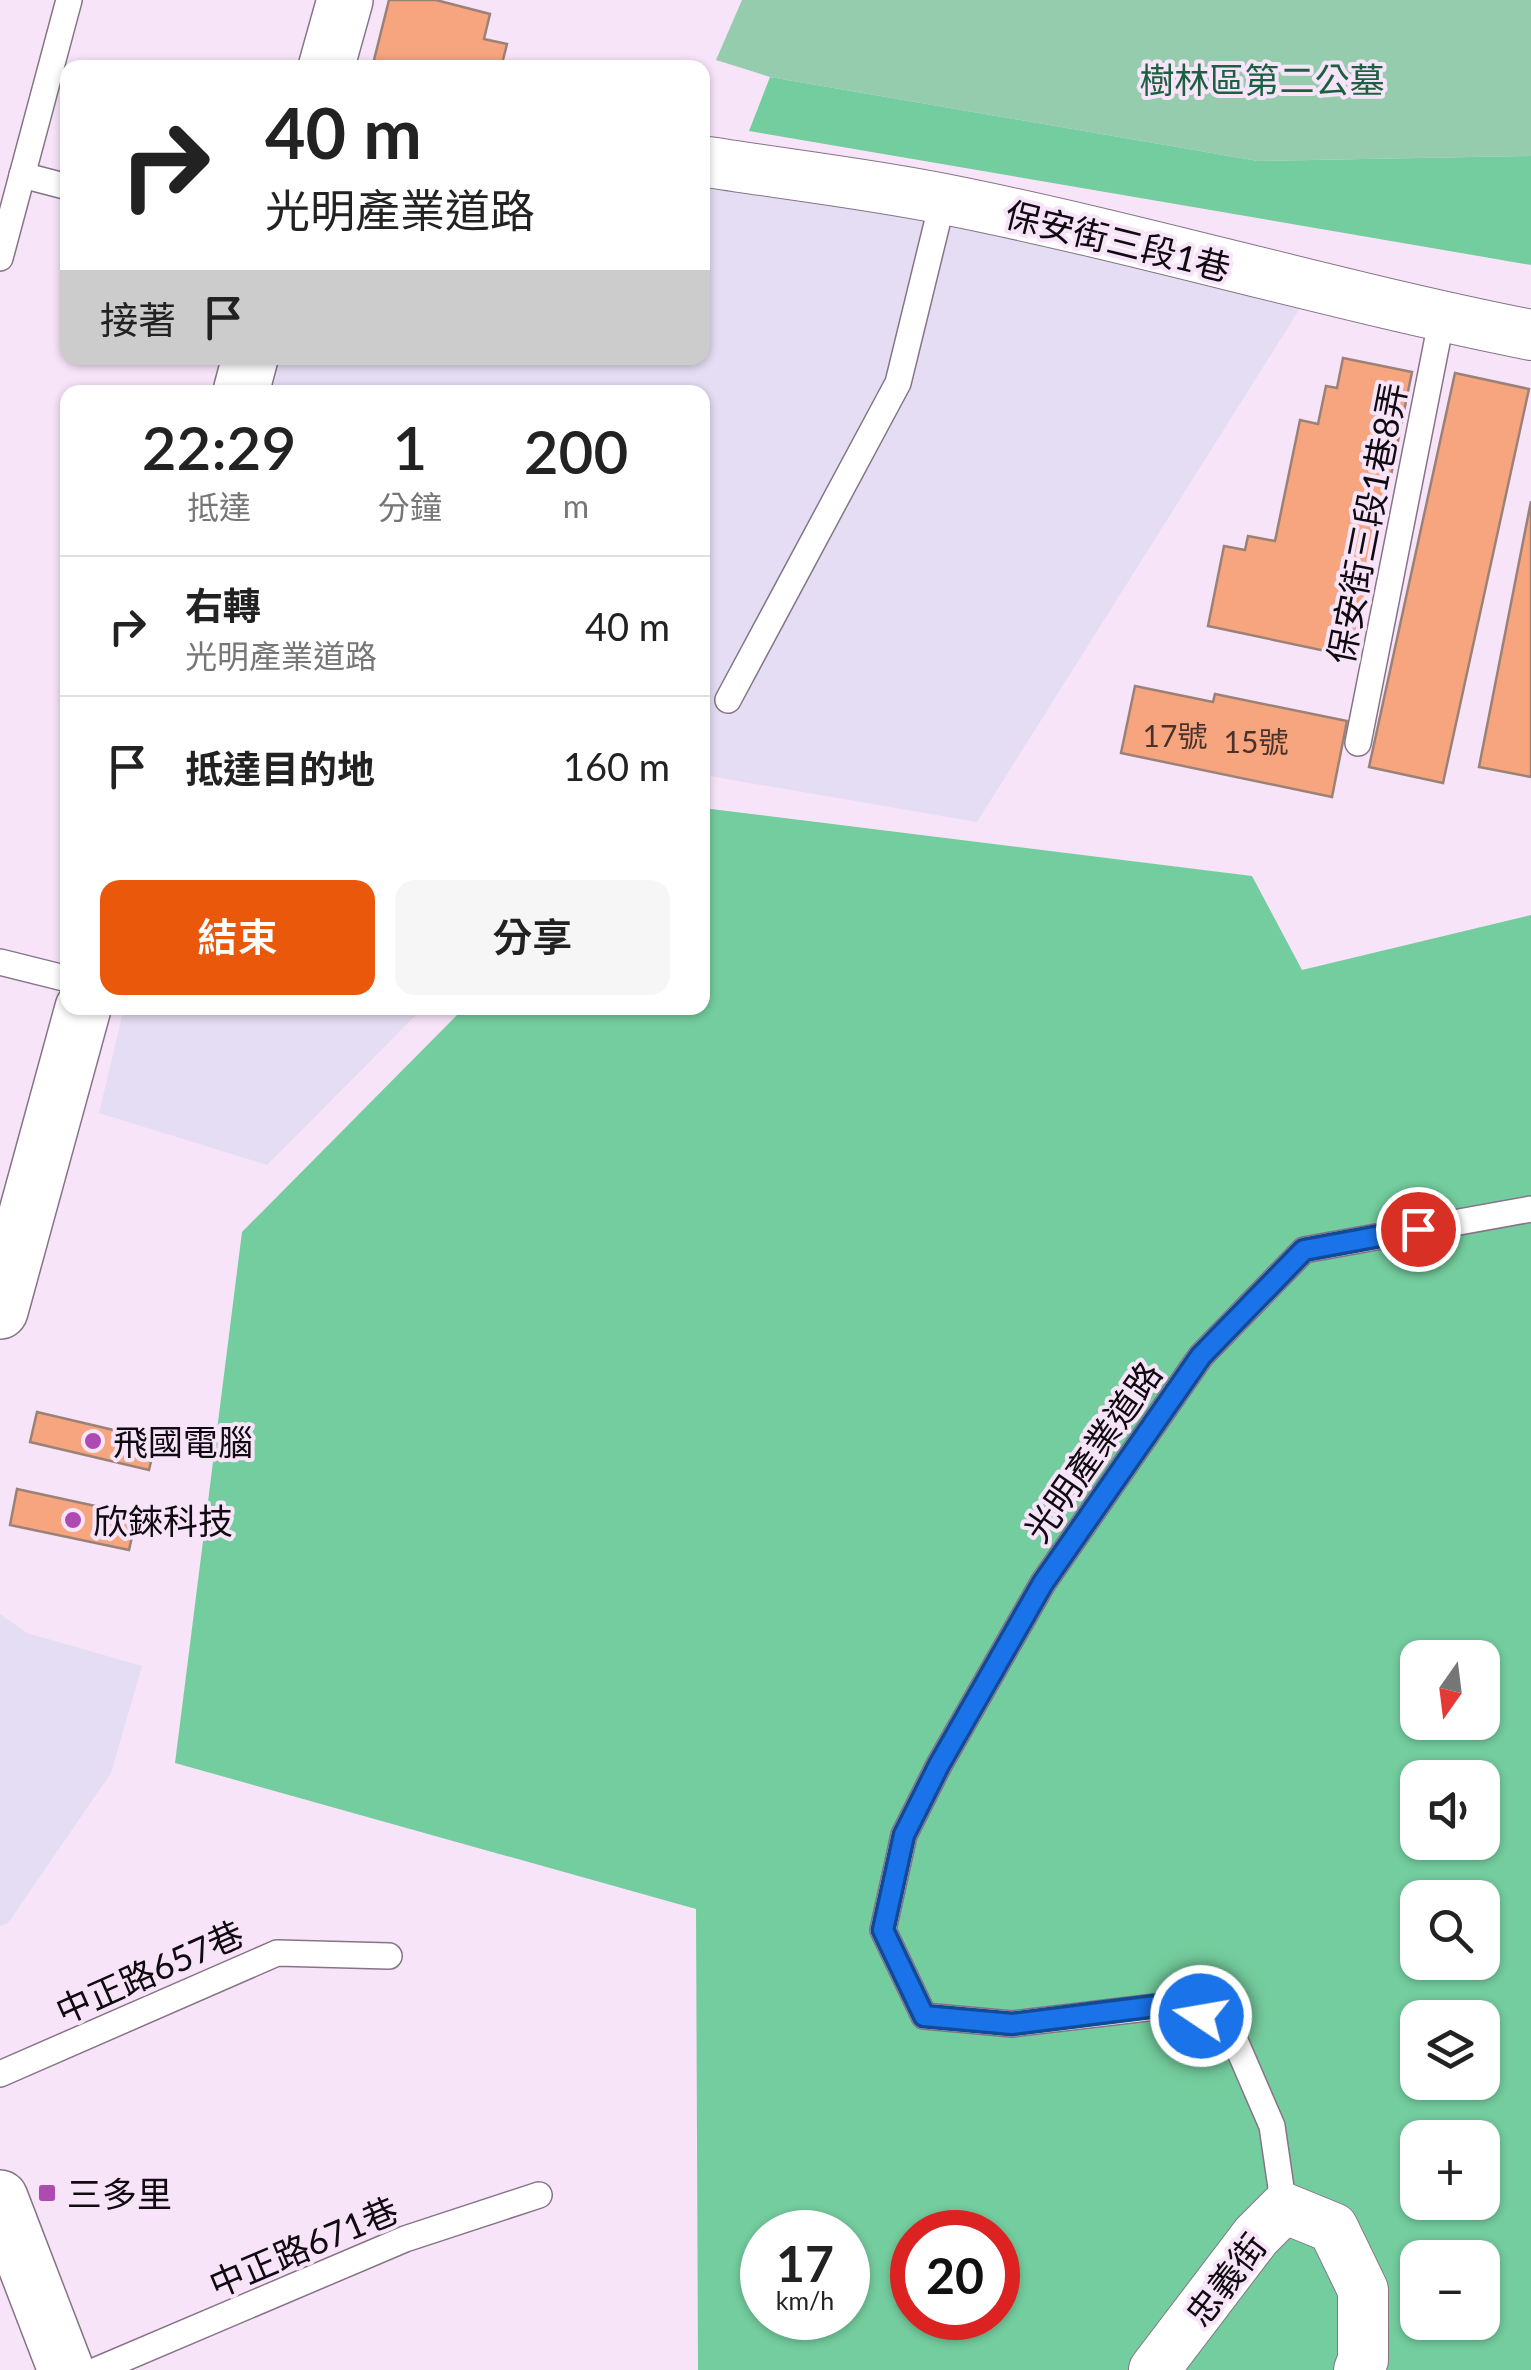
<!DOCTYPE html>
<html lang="zh-TW">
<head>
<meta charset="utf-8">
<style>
	body { margin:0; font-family:Lato,"Noto Sans TC",sans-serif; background:#f6f6f6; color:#222; height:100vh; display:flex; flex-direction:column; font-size:38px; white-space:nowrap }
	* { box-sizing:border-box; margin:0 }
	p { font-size:32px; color:#767676 }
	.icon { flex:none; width:55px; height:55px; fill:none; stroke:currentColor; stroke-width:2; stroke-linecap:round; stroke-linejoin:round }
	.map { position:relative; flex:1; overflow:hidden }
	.panel { position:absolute; left:60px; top:385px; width:650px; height:630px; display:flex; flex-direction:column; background:#fff; border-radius:20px; box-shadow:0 2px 8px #0004 }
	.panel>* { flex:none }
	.hud { position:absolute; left:60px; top:60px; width:650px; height:305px; border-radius:20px; box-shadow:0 2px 8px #0004; background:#fff; color:#222; overflow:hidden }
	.needle { width:65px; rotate:194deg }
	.controls { position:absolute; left:1400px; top:1640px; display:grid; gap:20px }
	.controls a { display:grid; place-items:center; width:100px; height:100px; border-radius:20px; background:#fff; box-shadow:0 2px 8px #0004; font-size:50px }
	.speed { position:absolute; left:740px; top:2210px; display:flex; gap:20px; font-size:50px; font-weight:700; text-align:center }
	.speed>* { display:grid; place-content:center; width:130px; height:130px; border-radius:50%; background:#fff; box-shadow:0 2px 8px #0004; line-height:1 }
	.speed small { font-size:25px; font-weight:400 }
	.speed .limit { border:15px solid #d22; background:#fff; color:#111 }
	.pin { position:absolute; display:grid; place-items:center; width:85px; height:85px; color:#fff; margin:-42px; border:5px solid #fff; border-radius:50%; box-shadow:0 2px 10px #0007 }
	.me { position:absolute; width:110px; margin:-55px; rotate:282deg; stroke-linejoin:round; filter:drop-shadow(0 0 8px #0008) }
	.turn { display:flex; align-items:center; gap:35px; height:210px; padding:0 40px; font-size:45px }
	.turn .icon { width:130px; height:130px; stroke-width:2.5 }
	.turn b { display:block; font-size:70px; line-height:85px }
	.then { display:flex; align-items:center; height:95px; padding:0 40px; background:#0003; gap:20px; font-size:38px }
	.eta { display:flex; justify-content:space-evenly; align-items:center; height:170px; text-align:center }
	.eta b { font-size:60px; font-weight:600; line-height:70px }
	.action { display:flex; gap:20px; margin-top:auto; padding:20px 40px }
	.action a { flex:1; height:115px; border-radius:20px; background:#ea580c; color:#fff; font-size:40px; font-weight:600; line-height:115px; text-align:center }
	.action a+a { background:#f6f6f6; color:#222 }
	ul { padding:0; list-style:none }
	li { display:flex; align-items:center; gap:30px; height:140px; padding:0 40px; border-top:2px solid #e0e0e0 }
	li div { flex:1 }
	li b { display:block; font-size:38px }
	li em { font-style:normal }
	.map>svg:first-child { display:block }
</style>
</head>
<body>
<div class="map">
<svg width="1531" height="2370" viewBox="0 0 1531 2370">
	<rect width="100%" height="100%" fill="#f8e4f9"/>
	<g fill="#e4ddf3">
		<path d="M703,188L966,223L1304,302L977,822L703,775L702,392H272L280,358H702Z"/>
		<path d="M124,1008H423L267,1165L99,1113Z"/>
		<path d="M0,1614L27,1633L142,1666L111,1773L8,1923L0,1926Z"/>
	</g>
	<path fill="#95ccad" d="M742,0H1531V156L1258,161L770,77L716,60Z"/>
	<g fill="#74cd9e" fill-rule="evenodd">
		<path d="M770,77L1258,161L1531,156V265L749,131Z"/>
		<path d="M703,808L1252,876L1302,970L1531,915V2370H698L696,1909L175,1763L242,1232L464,1008H702ZM1418,1658H1482V1722H1418ZM1418,1778H1482V1842H1418ZM1418,1898H1482V1962H1418ZM1418,2018H1482V2082H1418ZM1418,2138H1482V2202H1418ZM762,2232H848V2318H762ZM912,2232H998V2318H912ZM1418,2258H1482V2322H1418Z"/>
	</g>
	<g fill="#f6a57e" stroke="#9b8277" stroke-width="2.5">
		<path d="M389,0H436L490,14L484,39L507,44L501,68H372Z"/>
		<path d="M1343,358L1412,372L1354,657L1208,626L1224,546L1245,550L1248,536L1275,541L1300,420L1318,424L1326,386L1337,388Z"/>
		<path d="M1455,373L1529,389L1443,783L1369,767Z"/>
		<path d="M1531,501V777L1479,767Z"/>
		<path d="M1135,686L1213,702L1215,694L1347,721L1332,797L1121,753Z"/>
		<path d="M37,1412L156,1440L149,1470L30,1442Z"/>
		<path d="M17,1489L137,1515L129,1550L10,1525Z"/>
	</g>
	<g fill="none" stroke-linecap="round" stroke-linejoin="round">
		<g stroke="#867486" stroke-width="28">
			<g id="service">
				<path d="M22,175L68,187"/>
				<path d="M0,258L69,0"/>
				<path d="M728,700L898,383L943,199"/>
				<path d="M1358,743L1442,317"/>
				<path d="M0,962L68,979"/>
				<path d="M0,2074L277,1953L389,1956"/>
				<path d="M1284,2208L1272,2126L1230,2029L1172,2005L1012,2024L924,2016L883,1930L904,1835L939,1765L1043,1583L1201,1356L1304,1250L1531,1209"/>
				<path d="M97,2370L405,2239L539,2195"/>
			</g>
		</g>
		<g stroke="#867486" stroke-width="52">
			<g id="minor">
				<path d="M702,161C783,174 864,183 944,199C1141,238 1334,296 1531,335"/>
				<path d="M1154,2370L1256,2236L1284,2208L1333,2228L1363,2290V2360L1359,2370"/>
			</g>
		</g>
		<g stroke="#867486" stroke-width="58">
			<g id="tertiary">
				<path d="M326,68L345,0"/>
				<path d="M241,392L250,358"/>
				<path d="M0,1311L83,1008"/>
			</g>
		</g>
		<g stroke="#867486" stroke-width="58">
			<path id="secondary" d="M0,2198L66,2370"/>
		</g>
		<use href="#service" stroke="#fff" stroke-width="25"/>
		<use href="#minor" stroke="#fff" stroke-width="50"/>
		<use href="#tertiary" stroke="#fff" stroke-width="55"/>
		<use href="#secondary" stroke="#fff" stroke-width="55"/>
	</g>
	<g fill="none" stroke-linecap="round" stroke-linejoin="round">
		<g stroke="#114b97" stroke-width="25">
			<path id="route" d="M1201,2016L1172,2004L1012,2024L924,2016L883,1930L904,1835L939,1765L1043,1583L1201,1356L1304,1250L1418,1229"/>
		</g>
		<use href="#route" stroke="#1a73e8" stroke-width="18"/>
	</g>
	<g fill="#ad4bb2" stroke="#f8e4f9" stroke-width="4">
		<circle cx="93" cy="1441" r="10"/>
		<circle cx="73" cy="1520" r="10"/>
		<rect x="37" y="2183" width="20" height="20" rx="5"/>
	</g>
	<g text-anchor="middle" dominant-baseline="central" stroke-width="8" stroke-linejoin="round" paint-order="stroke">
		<g font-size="30" fill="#4a312c">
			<text x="1175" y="735">17號</text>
			<text x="1256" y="741">15號</text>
		</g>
		<g font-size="35" fill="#1d5f41" stroke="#f8e4f9">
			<text x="1262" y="79">樹林區第二公墓</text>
		</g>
		<g font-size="35" fill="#100a11" stroke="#f8e4f9">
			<text transform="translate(1118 240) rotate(14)">保安街三段1巷</text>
			<text transform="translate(1366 523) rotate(-79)">保安街三段1巷8弄</text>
			<text transform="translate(1092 1451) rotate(-55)">光明產業道路</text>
			<text transform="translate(149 1971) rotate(-24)">中正路657巷</text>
			<text transform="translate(303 2246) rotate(-23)">中正路671巷</text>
			<text transform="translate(1225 2279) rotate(-52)">忠義街</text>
		</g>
		<g font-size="35" fill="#100a11" stroke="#f8e4f9" text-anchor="start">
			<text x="113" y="1441">飛國電腦</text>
			<text x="93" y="1520">欣錸科技</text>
			<text x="67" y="2193">三多里</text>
		</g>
	</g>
</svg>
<div class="controls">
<a><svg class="needle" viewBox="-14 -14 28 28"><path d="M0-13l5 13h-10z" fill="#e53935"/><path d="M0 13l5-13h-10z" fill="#767676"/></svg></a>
<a><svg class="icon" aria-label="sound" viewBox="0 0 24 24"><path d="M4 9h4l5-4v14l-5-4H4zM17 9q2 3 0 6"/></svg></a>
<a><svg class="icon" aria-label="search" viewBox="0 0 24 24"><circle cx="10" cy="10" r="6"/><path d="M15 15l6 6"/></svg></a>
<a><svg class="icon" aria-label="layers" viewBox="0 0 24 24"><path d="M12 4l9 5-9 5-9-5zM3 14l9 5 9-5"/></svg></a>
<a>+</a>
<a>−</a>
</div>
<div class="speed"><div>17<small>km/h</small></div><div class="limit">20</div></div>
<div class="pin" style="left:1418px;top:1229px;background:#d93025"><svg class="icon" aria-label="arrive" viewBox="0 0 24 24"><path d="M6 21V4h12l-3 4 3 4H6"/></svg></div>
<svg class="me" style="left:1201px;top:2016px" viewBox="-20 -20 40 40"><circle r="17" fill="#1a73e8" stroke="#fff" stroke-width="3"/><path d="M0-11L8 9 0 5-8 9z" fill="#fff"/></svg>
<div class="hud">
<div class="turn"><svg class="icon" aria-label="right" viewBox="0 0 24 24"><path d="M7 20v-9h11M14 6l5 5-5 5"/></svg><div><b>40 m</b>光明產業道路</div></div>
<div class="then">接著<svg class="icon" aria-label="arrive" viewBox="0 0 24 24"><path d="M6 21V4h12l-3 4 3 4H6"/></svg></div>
</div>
<section class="panel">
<div class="eta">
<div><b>22:29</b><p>抵達</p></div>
<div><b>1</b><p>分鐘</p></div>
<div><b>200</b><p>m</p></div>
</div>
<ul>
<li><svg class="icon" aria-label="right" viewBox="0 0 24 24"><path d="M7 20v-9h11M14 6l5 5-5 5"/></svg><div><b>右轉</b><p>光明產業道路</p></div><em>40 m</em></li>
<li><svg class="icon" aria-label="arrive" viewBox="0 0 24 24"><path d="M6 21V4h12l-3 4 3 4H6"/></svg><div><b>抵達目的地</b></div><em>160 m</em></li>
</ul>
<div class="action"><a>結束</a><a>分享</a></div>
</section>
</div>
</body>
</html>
